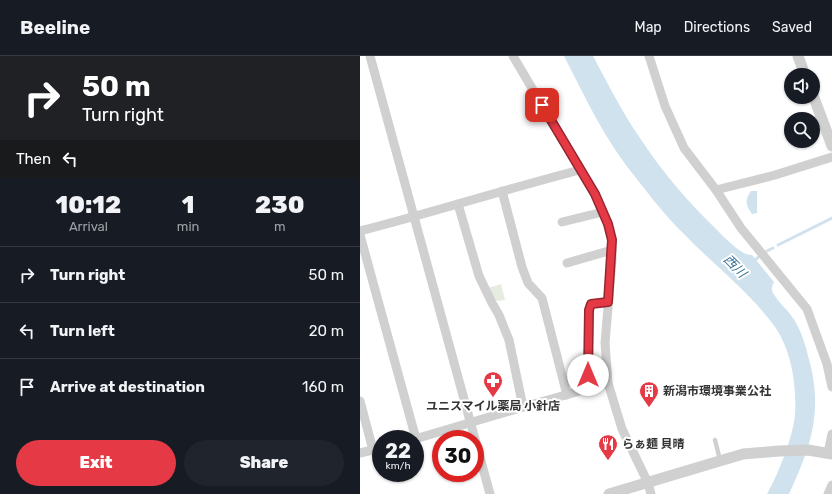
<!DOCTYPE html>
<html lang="en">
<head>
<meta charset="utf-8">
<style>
	body { margin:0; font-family:Rubik,"Noto Sans JP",sans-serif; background:#20242c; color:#f1f3f6; height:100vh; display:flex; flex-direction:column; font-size:15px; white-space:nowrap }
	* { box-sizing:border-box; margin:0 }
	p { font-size:13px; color:#9ea1a6 }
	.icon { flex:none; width:22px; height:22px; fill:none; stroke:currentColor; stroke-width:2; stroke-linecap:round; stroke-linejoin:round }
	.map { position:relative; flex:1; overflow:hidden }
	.drawer { display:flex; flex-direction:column; background:#171b24; width:360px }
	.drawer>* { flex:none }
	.hud { background:#202124; color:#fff; overflow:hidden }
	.buttons { position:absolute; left:424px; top:12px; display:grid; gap:8px }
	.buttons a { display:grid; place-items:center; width:36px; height:36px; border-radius:50%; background:#171b24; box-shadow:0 1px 3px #0004; font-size:20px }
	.speed { position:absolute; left:12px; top:374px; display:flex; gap:8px; font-size:20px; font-weight:700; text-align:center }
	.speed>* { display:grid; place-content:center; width:52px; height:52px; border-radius:50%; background:#171b24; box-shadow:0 1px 3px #0004; line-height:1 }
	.speed small { font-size:10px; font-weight:400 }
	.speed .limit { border:6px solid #d22; background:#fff; color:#111 }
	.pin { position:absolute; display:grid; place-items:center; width:34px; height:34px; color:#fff; margin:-17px; border-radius:8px; box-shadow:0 2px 6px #0006 }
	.me { position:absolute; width:44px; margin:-22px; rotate:0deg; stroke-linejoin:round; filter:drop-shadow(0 0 3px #0008) }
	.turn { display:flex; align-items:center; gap:14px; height:84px; padding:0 16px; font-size:18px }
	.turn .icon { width:52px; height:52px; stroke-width:2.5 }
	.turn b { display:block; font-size:28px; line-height:34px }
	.then { display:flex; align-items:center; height:38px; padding:0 16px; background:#0003; gap:8px; font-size:15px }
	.eta { display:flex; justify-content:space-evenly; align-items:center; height:68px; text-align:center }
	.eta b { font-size:24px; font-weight:800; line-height:28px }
	.button { display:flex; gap:8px; margin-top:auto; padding:8px 16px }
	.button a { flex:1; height:46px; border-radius:24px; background:#e63946; color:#fff; font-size:16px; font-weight:800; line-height:46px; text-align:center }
	.button a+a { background:#20242c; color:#f1f3f6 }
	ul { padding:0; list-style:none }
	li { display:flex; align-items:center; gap:12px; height:56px; padding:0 16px; border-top:1px solid #363941 }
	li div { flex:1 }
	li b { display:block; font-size:15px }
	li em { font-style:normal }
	header { display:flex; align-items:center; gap:24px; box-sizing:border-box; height:56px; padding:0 20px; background:#171b24; border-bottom:1px solid #363941 }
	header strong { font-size:19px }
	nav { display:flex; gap:22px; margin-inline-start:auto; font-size:14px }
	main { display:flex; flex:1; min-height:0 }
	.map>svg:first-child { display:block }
</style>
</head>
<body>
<header>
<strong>Beeline</strong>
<nav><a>Map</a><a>Directions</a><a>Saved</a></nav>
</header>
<main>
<section class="drawer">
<div class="hud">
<div class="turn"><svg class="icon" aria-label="right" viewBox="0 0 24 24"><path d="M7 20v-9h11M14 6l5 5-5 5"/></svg><div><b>50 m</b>Turn right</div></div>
<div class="then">Then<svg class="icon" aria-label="left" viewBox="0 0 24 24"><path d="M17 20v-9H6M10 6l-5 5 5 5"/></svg></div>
</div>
<div class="eta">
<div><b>10:12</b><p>Arrival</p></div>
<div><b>1</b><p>min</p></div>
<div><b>230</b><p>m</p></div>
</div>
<ul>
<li><svg class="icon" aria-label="right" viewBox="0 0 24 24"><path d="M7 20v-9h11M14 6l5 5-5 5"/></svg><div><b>Turn right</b></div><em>50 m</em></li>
<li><svg class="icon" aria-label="left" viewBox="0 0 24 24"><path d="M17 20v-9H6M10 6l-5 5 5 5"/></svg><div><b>Turn left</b></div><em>20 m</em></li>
<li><svg class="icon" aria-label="arrive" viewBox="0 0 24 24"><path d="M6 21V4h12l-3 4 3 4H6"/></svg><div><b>Arrive at destination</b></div><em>160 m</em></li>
</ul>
<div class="button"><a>Exit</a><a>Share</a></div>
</section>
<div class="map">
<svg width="472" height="438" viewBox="0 0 472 438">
	<rect width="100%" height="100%" fill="#fff"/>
	<path fill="#e6ecdf" d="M141,228L145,244L137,245L130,238L128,232Z"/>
	<g fill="#cfe2ee">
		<path d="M204,0H233C248,28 262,56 280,82C302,116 329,147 358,175C365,182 382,200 392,199L414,226C412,230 411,233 413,237C420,249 432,257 437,269C442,278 446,290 448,300C464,353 451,391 429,438H407C418,419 433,381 435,359C437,328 431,291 412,267C387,234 354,209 325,179C307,162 291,141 276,122C246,86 225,41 204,0Z"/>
		<path d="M391,135H397V157L392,158C386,149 384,145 391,135Z"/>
	</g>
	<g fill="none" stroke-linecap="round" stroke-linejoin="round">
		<g stroke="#cfe2ee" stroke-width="3">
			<path d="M418,189L472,162"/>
			<path d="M393,206L403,197L413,192"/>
		</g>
		<path stroke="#d0d0d0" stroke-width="4.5" d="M355,384L360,404"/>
		<g stroke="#d0d0d0" stroke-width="9">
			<path d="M10,0L130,438"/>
			<path d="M153,0L235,139L248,168L252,184V204L245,287L248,327L262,373L288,427L291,438"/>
			<path d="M289,0L305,50L324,92L356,134L381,172L447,253L467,308L472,331"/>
			<path d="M356,134L415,119L472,101"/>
			<path d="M142,135L162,211L168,227L182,242L207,339"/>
			<path d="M98,148L119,220L132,247L139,259L149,284L163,351"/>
			<path d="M202,166L243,156"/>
			<path d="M0,175C74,156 146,133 220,114"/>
			<path d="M0,179L56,383"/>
			<path d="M207,207L252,194"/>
			<path d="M228,333L229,254L231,248L248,246"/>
			<path d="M0,345L13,394"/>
			<path d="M55,383L163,351L248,327"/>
			<path d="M0,397L21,392"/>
			<path d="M468,397L472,378"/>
			<path d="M468,438L472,429"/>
		</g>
		<g stroke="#d0d0d0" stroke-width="11">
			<path d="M438,0L445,19"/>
			<path d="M453,39L472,90"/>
			<path d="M249,438L383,398L419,395L448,394L472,398"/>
		</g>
	</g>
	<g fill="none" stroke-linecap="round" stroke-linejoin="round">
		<g stroke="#96252e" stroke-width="10">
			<path id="route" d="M182,49L235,138L248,168L252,184L248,246L231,248L229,254L228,319"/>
		</g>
		<use href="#route" stroke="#e63946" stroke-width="7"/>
	</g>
	<defs>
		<g id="pharmacy-pin" transform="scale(1)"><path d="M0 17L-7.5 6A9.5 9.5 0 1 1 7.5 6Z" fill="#e63946" stroke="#fff"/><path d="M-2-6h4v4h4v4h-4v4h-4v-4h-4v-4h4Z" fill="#fff"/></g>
		<g id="building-pin" transform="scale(1)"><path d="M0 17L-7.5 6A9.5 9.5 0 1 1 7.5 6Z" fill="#e63946" stroke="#fff"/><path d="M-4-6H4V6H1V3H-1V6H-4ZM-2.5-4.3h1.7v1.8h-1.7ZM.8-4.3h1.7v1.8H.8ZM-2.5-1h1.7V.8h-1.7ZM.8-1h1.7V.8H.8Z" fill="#fff"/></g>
		<g id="restaurant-pin" transform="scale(1)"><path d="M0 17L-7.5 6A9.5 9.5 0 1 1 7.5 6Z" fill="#e63946" stroke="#fff"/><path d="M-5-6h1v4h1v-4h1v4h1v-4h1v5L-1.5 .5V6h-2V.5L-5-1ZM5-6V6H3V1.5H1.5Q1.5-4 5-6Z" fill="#fff"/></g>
	</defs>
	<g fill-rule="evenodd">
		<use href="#pharmacy-pin" x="133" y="325"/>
		<use href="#building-pin" x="289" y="335"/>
		<use href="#restaurant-pin" x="248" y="388"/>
	</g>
	<g text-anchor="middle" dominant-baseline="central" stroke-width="4" stroke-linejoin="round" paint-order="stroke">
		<g font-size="12" font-weight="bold" fill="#333" stroke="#fff" text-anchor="start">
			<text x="303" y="335">新潟市環境事業公社</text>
			<text x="133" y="350" text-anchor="middle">ユニスマイル薬局 小針店</text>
			<text x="262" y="388">らぁ麺 貝晴</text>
		</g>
		<g font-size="13" font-style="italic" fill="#3f7597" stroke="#fff">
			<text transform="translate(375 210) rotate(45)">西川</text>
		</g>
	</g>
</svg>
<div class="buttons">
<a><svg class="icon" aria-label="sound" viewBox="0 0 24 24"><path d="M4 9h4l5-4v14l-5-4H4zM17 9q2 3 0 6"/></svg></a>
<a><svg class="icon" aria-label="search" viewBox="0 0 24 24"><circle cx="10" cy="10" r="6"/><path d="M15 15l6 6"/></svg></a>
</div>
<div class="speed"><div>22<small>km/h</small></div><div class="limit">30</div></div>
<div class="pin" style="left:182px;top:49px;background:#d93025"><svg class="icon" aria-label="arrive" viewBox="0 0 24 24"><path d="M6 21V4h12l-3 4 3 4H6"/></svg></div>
<svg class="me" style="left:228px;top:319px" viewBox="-20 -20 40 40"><circle r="19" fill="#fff"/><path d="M0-13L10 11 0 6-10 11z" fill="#e63946"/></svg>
</div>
</main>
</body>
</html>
